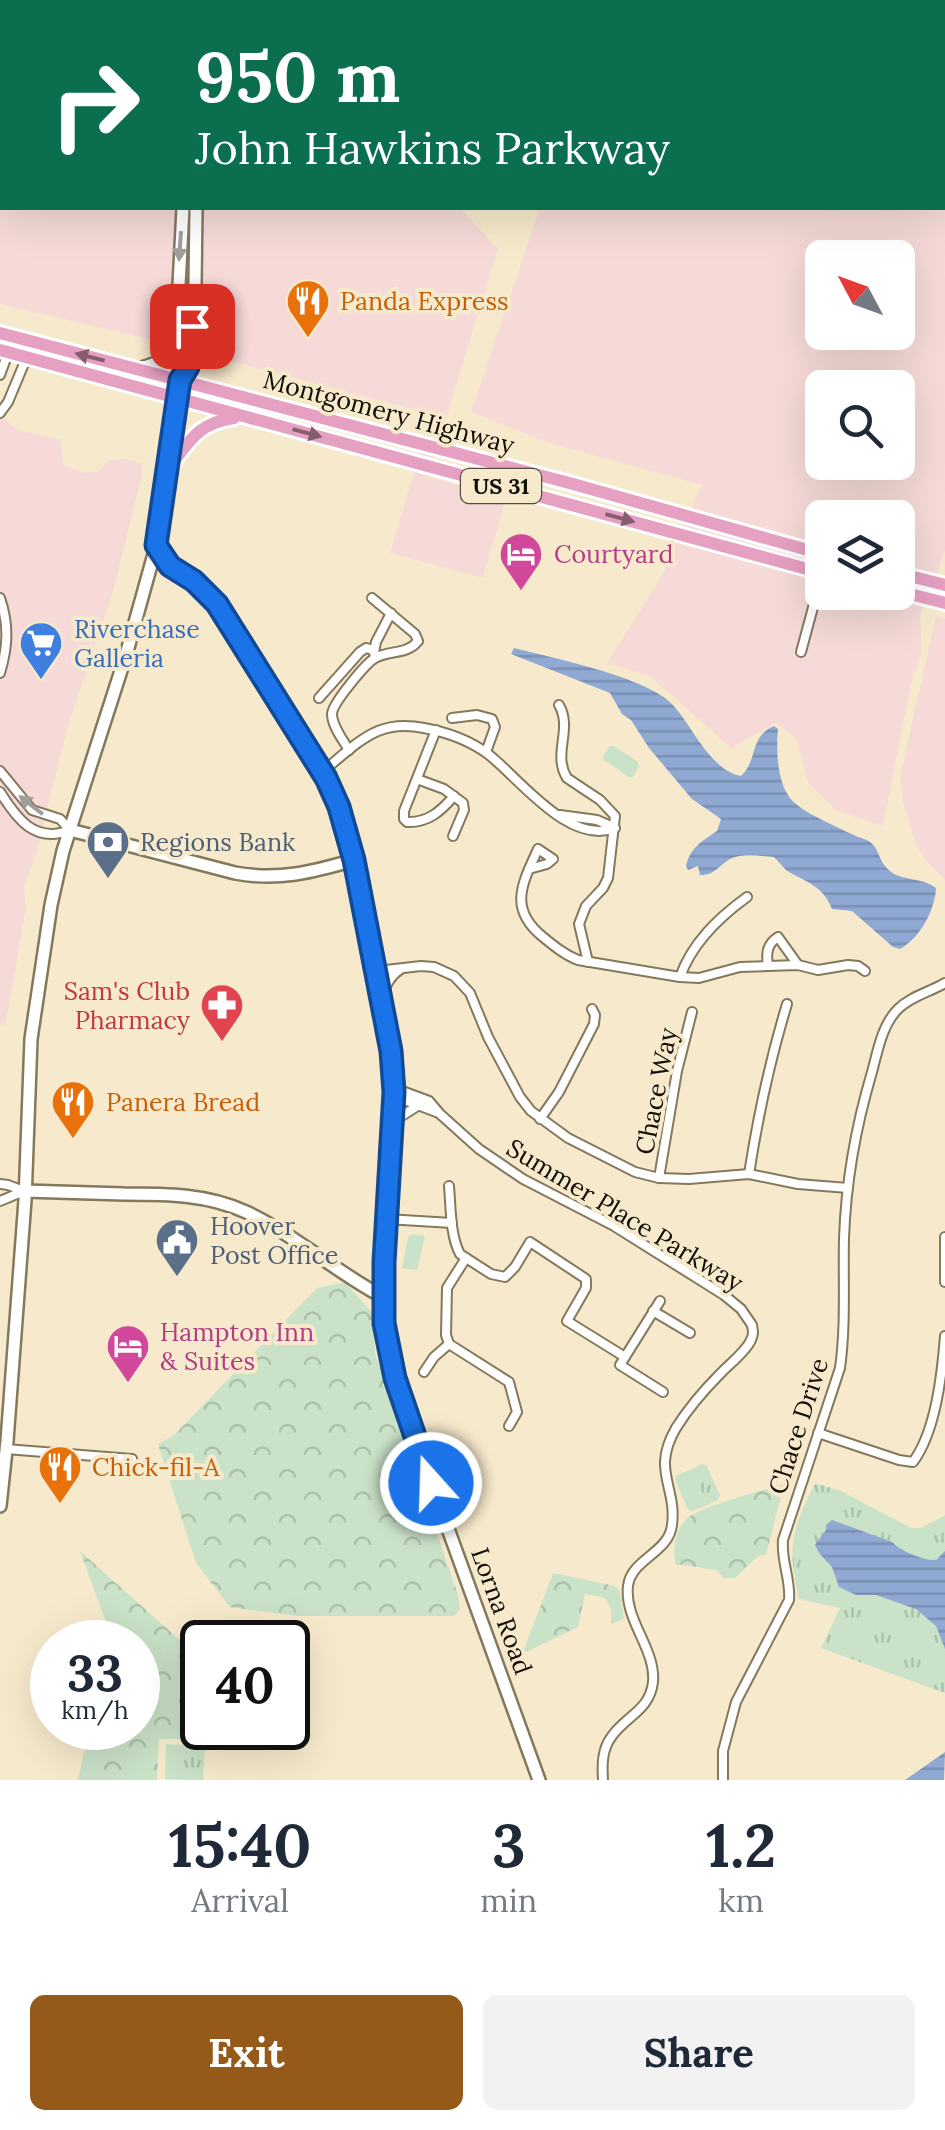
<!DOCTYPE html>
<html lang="en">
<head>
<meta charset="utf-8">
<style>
	body { margin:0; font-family:Lora,serif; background:#f2f2f3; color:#1f2937; height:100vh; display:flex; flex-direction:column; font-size:38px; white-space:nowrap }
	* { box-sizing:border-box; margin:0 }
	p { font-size:32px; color:#747a83 }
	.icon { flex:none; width:55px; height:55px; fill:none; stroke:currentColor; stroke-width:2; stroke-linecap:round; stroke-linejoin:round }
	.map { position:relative; height:1780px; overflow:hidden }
	.details { display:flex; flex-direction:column; background:#fff; flex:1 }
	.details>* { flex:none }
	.hud { position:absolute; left:0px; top:0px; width:945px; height:210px; box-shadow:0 10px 40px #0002; background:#0b6e4f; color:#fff; overflow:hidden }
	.needle { width:65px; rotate:311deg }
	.buttons { position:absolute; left:805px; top:240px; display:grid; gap:20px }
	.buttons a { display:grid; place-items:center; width:110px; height:110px; border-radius:15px; background:#fff; box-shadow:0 10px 40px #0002; font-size:50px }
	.speed { position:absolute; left:30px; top:1620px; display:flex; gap:20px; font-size:50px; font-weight:700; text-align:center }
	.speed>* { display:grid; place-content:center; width:130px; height:130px; border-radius:50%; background:#fff; box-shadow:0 10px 40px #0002; line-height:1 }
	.speed small { font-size:25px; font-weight:400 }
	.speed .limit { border:5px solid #111; border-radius:15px; background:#fff; color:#111 }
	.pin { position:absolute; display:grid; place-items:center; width:85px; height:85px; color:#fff; margin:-42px; border-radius:20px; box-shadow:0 5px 15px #0006 }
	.me { position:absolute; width:110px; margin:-55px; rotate:340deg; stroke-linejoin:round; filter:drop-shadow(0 0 8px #0008) }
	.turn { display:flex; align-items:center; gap:35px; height:210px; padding:0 30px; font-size:45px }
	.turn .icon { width:130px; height:130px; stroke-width:2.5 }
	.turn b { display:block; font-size:70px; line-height:85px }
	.eta { display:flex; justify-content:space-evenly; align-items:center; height:170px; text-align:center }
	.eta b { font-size:60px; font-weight:700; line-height:70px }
	.action { display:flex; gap:20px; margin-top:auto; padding:20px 30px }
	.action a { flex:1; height:115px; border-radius:15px; background:#95591a; color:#fff; font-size:40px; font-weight:700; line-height:115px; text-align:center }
	.action a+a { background:#f2f2f3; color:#1f2937 }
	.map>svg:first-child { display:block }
</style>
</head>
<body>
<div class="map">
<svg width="945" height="1780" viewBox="0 0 945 1780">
	<defs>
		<pattern id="forest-crowns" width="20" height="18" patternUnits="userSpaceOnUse" patternTransform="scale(2.5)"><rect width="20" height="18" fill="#cae2c8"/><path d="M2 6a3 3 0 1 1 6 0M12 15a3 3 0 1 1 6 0" fill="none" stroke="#acc1aa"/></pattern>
		<pattern id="park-tufts" width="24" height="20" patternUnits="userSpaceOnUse" patternTransform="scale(2.5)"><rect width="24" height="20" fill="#cae2c8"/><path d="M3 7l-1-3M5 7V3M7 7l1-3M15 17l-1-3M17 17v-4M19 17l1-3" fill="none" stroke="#acc1aa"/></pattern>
		<pattern id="water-rules" width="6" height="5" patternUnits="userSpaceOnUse" patternTransform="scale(2.5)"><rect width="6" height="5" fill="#8fa9d3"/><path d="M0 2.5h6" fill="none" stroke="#7a90b4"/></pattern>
	</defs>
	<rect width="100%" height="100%" fill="#f7eacc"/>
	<g fill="#f5dad7" fill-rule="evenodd">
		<path d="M26,0H363L364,2H23Z"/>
		<path d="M387,0H560L563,2H388Z"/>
		<path d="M613,0H945V550L920,617L922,653L912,680L883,826L837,811L809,784L795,737L776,723L731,748L650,676L607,663L662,576L702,485L549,443L471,412L540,208H942V2H611ZM822,258H898V332H822ZM822,388H898V462H822ZM822,518H898V592H822Z"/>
		<path d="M2,19V208H460L498,249L428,477L506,498L483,578L390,553L431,414L140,337L0,304V20Z"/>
		<path d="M0,416L18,430L61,440L63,465L86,473L98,471L108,461L127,459L142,464V475L113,592L68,725L37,850L24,888L26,908L18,954L6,1022L0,1026Z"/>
		<path d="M936,616L945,619V880L926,861L915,843L903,801L900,777Z"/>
	</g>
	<g fill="url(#forest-crowns)">
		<path d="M345,1282L373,1314L375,1353L458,1595L460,1610L454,1616H297L230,1607L196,1563L158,1444L174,1435L317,1288Z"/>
		<path d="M784,1484L766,1555L758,1556L735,1578H724L716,1570L676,1564C671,1551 676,1530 686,1519C699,1507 764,1490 784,1484Z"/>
		<path d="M80,1551L201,1659L202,1664V1728H210V1739H159L157,1780H78L88,1734H99L100,1728H138V1642H111V1636Z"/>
		<path d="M553,1573L615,1586L620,1592L624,1619L611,1624V1609L605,1598L585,1594L578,1627L522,1654Z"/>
	</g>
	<g fill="url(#park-tufts)">
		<path d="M702,1464L707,1466L720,1495L718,1500L707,1505L692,1469Z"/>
		<path d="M815,1483L841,1491L911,1528H921L945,1515V1693L821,1648L840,1608L799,1599C787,1546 791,1532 815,1483Z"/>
		<path d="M166,1744L205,1746L203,1780L165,1779Z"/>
	</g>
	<g fill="#cae2c8">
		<path d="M610,746H614L638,762L639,766L633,777H629L604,760L603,756Z"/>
		<path d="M413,1234L425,1236L417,1270L402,1268L408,1237Z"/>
		<path d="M692,1469L707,1505L692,1511L688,1510L675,1480L677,1475Z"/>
	</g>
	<g fill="url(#water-rules)">
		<path d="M514,648C552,658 648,677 673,705C692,726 711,771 741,776C758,761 749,736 774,726L778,729C776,750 777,781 790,798C800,812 842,829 858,837C883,843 874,858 890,871C901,881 922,877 936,888C935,910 920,938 900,949L893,947L852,911L832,909C823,885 805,882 786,870C782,866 778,861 774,857C760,856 742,853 730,859C717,867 715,875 700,875L698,866L688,870L686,866C690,848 702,841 717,831L721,819L692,799L649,748L631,720L622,714L610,693L511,654Z"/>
		<path d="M832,1520L892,1542C900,1551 925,1561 936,1560L945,1551V1649L936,1626L916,1609L876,1595H856L839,1587L832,1567L819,1553L815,1545L826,1530V1525Z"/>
		<path d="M945,1752L944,1780H905Z"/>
	</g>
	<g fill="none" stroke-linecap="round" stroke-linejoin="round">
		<g stroke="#84785d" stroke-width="12">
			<g id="street">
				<path d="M63,0L66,2"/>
				<path d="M374,0L375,2"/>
				<path d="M792,0L809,2L810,0"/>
				<path d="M440,2L445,0"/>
				<path d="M699,2L706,0"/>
				<path d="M942,37L945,38"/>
				<path d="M0,375L8,353L21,340"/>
				<path d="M0,413L8,402L26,359L21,340"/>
				<path d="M0,598C9,624 8,647 0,673"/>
				<path d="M801,652L822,574"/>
				<path d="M374,653L376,642L391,613"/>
				<path d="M319,698L360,652L366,648L374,650"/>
				<path d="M559,705C573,729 552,754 567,778L600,800L615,816L608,878L603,888L586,906L579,924L588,962"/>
				<path d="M452,718L477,715L492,719L495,727L486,752"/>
				<path d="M436,730L404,811V819L407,822C428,823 441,811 454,796"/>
				<path d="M349,750C343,740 332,726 332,714C332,704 366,663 375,658C389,650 407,655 418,641L415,634L372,598"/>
				<path d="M0,771L32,810L60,819L70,830C35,844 17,819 0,792"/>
				<path d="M322,772C340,758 357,740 378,731C392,725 409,725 424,728C446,732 469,740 488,754C519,778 569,846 615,828L597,820L560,815"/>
				<path d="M417,779L444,789L463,803L464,810L453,836"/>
				<path d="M529,869L547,864L553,859L538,849C522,884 508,909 543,937C554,946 565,955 578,960L680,977L699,978L740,967L768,966L798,965L818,970L848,965L858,966L865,971"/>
				<path d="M768,966C766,953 767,944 778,937L798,965"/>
				<path d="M377,971L421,966L434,967L454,976L470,993L488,1037L520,1097L531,1111L568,1138L635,1172L659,1178L689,1179L749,1174L798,1184L848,1188"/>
				<path d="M680,977C692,943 718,918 747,897"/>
				<path d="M382,997C386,985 390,976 401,969"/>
				<path d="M394,1092L402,1091L429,1101L440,1114L479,1149L523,1179L614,1226L724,1295L741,1309L752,1325C753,1332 754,1333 751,1340C745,1353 729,1364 720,1374C704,1390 688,1409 676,1428C651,1471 677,1486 672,1525C669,1553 631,1559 628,1586C624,1620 656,1649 653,1682C650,1710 626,1716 612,1736C602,1749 602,1764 603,1780"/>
				<path d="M395,1093L402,1099L436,1112"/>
				<path d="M540,1119L559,1092L594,1024L595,1015L592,1009"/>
				<path d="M395,1123L400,1117L419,1105"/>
				<path d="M749,1174C758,1116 770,1060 787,1004"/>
				<path d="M659,1178L677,1071L692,1012"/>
				<path d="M0,1184L8,1185L24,1191"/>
				<path d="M449,1186C451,1208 450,1235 460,1254L491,1274L505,1277L515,1267L530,1242L586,1279V1288L567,1321L625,1357L660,1301"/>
				<path d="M0,1201L24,1191"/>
				<path d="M386,1219L452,1223"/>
				<path d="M945,1237V1282"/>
				<path d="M653,1311L690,1333"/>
				<path d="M449,1344L509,1382L517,1412L509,1426"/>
				<path d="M625,1357L620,1365L663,1392"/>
				<path d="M424,1372L434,1357L449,1344L446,1335L447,1288L466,1258"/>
				<path d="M818,1433L899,1460L913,1462C936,1431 942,1374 945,1336"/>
				<path d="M6,1449L132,1459"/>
				<path d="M723,1780V1751L736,1702L789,1600C791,1580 781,1561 783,1540L840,1368C846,1325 843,1282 844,1238C846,1181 856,1126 872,1072C878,1050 882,1025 898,1009C911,996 930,992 945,983"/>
			</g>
		</g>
		<g stroke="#84785d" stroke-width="16">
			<g id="secondary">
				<path d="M206,2V0"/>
				<path d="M137,369C159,363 163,363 172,341"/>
				<path d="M180,380L188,367L195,286L196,208"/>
				<path d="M156,545L171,566L204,590L217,605L326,778L339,807L354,860L391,1051L394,1092L383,1297C385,1337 393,1373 405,1410L539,1780"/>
				<path d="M70,830L235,873C278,881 313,872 354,860"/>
				<path d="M24,1191C57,1192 91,1193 124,1194C166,1194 207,1194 246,1212C295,1235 336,1272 383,1297"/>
				<path d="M0,1506L7,1441L25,1200L31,1039L51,905L63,851L126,655L154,554L178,400L180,380L175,363L183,208"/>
			</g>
		</g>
		<g stroke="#fff" stroke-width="18">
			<g id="primary">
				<path d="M0,333L573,484L822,554"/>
				<path d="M0,350L822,573"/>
				<path d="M168,469C189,442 197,423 234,418"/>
				<path d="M898,573L945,585"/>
				<path d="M898,591L945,603"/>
			</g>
		</g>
		<use href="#street" stroke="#fff" stroke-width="8"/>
		<use href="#secondary" stroke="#fff" stroke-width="11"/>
		<use href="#primary" stroke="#e6a0c2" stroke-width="12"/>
	</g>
	<defs><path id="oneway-solid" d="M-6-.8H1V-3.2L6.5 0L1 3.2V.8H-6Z" transform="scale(2.5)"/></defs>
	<g fill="#9f9e9a">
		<use href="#oneway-solid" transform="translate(180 246) rotate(94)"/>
		<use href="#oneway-solid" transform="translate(31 805) rotate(-142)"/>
	</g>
	<g fill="#865d6c">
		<use href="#oneway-solid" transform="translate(90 357) rotate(-166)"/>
		<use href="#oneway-solid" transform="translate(307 433) rotate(15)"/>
		<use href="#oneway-solid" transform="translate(620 518) rotate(15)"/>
	</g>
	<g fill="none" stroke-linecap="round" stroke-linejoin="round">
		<g stroke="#114b97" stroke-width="25">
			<path id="route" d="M192,326L188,367L180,380L156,545L170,566L194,581L217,604L326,778L339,807L354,860L391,1051L394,1092L384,1262V1323L395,1378L431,1483"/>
		</g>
		<use href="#route" stroke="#1a73e8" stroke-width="18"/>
	</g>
	<defs>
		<g id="restaurant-pin" transform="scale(2.25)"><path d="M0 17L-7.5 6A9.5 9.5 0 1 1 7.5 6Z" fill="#e8710a" stroke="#f7eacc"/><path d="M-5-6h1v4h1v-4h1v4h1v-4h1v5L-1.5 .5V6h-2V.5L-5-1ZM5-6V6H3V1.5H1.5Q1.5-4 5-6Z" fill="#fff"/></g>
		<g id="hotel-pin" transform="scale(2.25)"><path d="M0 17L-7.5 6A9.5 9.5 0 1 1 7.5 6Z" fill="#d1479c" stroke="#f7eacc"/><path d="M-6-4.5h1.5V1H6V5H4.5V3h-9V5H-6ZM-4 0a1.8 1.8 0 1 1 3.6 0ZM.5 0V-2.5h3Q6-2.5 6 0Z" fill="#fff"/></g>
		<g id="supermarket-pin" transform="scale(2.25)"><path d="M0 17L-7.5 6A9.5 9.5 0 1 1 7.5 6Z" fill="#3f7fe0" stroke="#f7eacc"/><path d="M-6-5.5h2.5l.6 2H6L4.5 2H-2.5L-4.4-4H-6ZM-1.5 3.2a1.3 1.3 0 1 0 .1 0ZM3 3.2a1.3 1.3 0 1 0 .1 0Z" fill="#fff"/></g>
		<g id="bank-pin" transform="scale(2.25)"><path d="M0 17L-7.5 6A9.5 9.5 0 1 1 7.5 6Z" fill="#5c6f8a" stroke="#f7eacc"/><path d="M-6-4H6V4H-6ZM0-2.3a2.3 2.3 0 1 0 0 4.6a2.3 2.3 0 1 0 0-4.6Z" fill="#fff"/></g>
		<g id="pharmacy-pin" transform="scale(2.25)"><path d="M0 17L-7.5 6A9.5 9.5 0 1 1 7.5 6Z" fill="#e0444e" stroke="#f7eacc"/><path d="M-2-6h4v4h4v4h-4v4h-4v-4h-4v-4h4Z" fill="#fff"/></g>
		<g id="civic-pin" transform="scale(2.25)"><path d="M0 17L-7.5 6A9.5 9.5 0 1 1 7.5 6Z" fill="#5c6f8a" stroke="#f7eacc"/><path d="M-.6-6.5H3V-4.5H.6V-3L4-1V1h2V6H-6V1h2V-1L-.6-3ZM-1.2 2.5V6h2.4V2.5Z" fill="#fff"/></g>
	</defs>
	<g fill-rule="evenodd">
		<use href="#restaurant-pin" x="308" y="301"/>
		<use href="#hotel-pin" x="521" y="554"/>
		<use href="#supermarket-pin" x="41" y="643"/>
		<use href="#bank-pin" x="108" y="842"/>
		<use href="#pharmacy-pin" x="222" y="1005"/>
		<use href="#restaurant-pin" x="73" y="1102"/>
		<use href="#civic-pin" x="177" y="1240"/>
		<use href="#hotel-pin" x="128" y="1346"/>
		<use href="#restaurant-pin" x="60" y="1467"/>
	</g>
	<g text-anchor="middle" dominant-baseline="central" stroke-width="8" stroke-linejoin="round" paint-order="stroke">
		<rect fill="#f7eacc" stroke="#554f3f" stroke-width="2.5" x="461" y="469" width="80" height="34" rx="8"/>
		<g font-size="22" font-weight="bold" fill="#100c03">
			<text x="501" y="486">US 31</text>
		</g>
		<g font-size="25" fill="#c56008" stroke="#f7eacc" text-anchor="start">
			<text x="340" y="301">Panda Express</text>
			<text x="106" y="1102">Panera Bread</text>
			<text x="92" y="1467">Chick-fil-A</text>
		</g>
		<g font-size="25" fill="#100c03" stroke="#f7eacc">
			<text transform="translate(389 412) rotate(15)">Montgomery Highway</text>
			<text transform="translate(656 1091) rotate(-79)">Chace Way</text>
			<text transform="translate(625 1215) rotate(31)">Summer Place Parkway</text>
			<text transform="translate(798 1426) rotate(-72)">Chace Drive</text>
			<text transform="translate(502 1611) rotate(70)">Lorna Road</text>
		</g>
		<g font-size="25" fill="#b23c85" stroke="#f7eacc" text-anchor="start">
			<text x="554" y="554">Courtyard</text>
			<text x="160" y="1332">Hampton Inn<tspan x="160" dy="29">&amp; Suites</tspan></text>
		</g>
		<g font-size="25" fill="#366cbe" stroke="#f7eacc" text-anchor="start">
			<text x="74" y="629">Riverchase<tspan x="74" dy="29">Galleria</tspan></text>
		</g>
		<g font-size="25" fill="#4e5e75" stroke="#f7eacc" text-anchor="start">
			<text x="140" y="842">Regions Bank</text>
			<text x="210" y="1226">Hoover<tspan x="210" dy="29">Post Office</tspan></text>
		</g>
		<g font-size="25" fill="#be3a42" stroke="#f7eacc" text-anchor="end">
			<text x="190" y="991">Sam's Club<tspan x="190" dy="29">Pharmacy</tspan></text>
		</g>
	</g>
</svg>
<div class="buttons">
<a><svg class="needle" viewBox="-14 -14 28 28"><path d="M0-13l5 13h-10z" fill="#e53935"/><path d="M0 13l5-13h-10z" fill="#747a83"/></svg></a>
<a><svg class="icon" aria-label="search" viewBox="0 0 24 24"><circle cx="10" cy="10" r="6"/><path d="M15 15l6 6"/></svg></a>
<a><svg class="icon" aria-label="layers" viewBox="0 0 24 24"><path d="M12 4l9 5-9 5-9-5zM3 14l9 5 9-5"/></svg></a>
</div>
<div class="speed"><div>33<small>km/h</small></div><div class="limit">40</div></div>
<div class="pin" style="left:192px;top:326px;background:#d93025"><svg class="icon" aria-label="arrive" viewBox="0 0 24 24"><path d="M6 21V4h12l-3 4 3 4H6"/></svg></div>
<svg class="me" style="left:431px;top:1483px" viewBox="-20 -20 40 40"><circle r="17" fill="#1a73e8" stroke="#fff" stroke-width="3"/><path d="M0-11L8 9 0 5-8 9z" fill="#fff"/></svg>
<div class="hud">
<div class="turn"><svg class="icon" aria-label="right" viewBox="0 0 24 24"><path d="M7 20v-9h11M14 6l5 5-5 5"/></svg><div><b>950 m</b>John Hawkins Parkway</div></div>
</div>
</div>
<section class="details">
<div class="eta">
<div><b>15:40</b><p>Arrival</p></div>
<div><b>3</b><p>min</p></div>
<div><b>1.2</b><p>km</p></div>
</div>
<div class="action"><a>Exit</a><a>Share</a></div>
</section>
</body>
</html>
